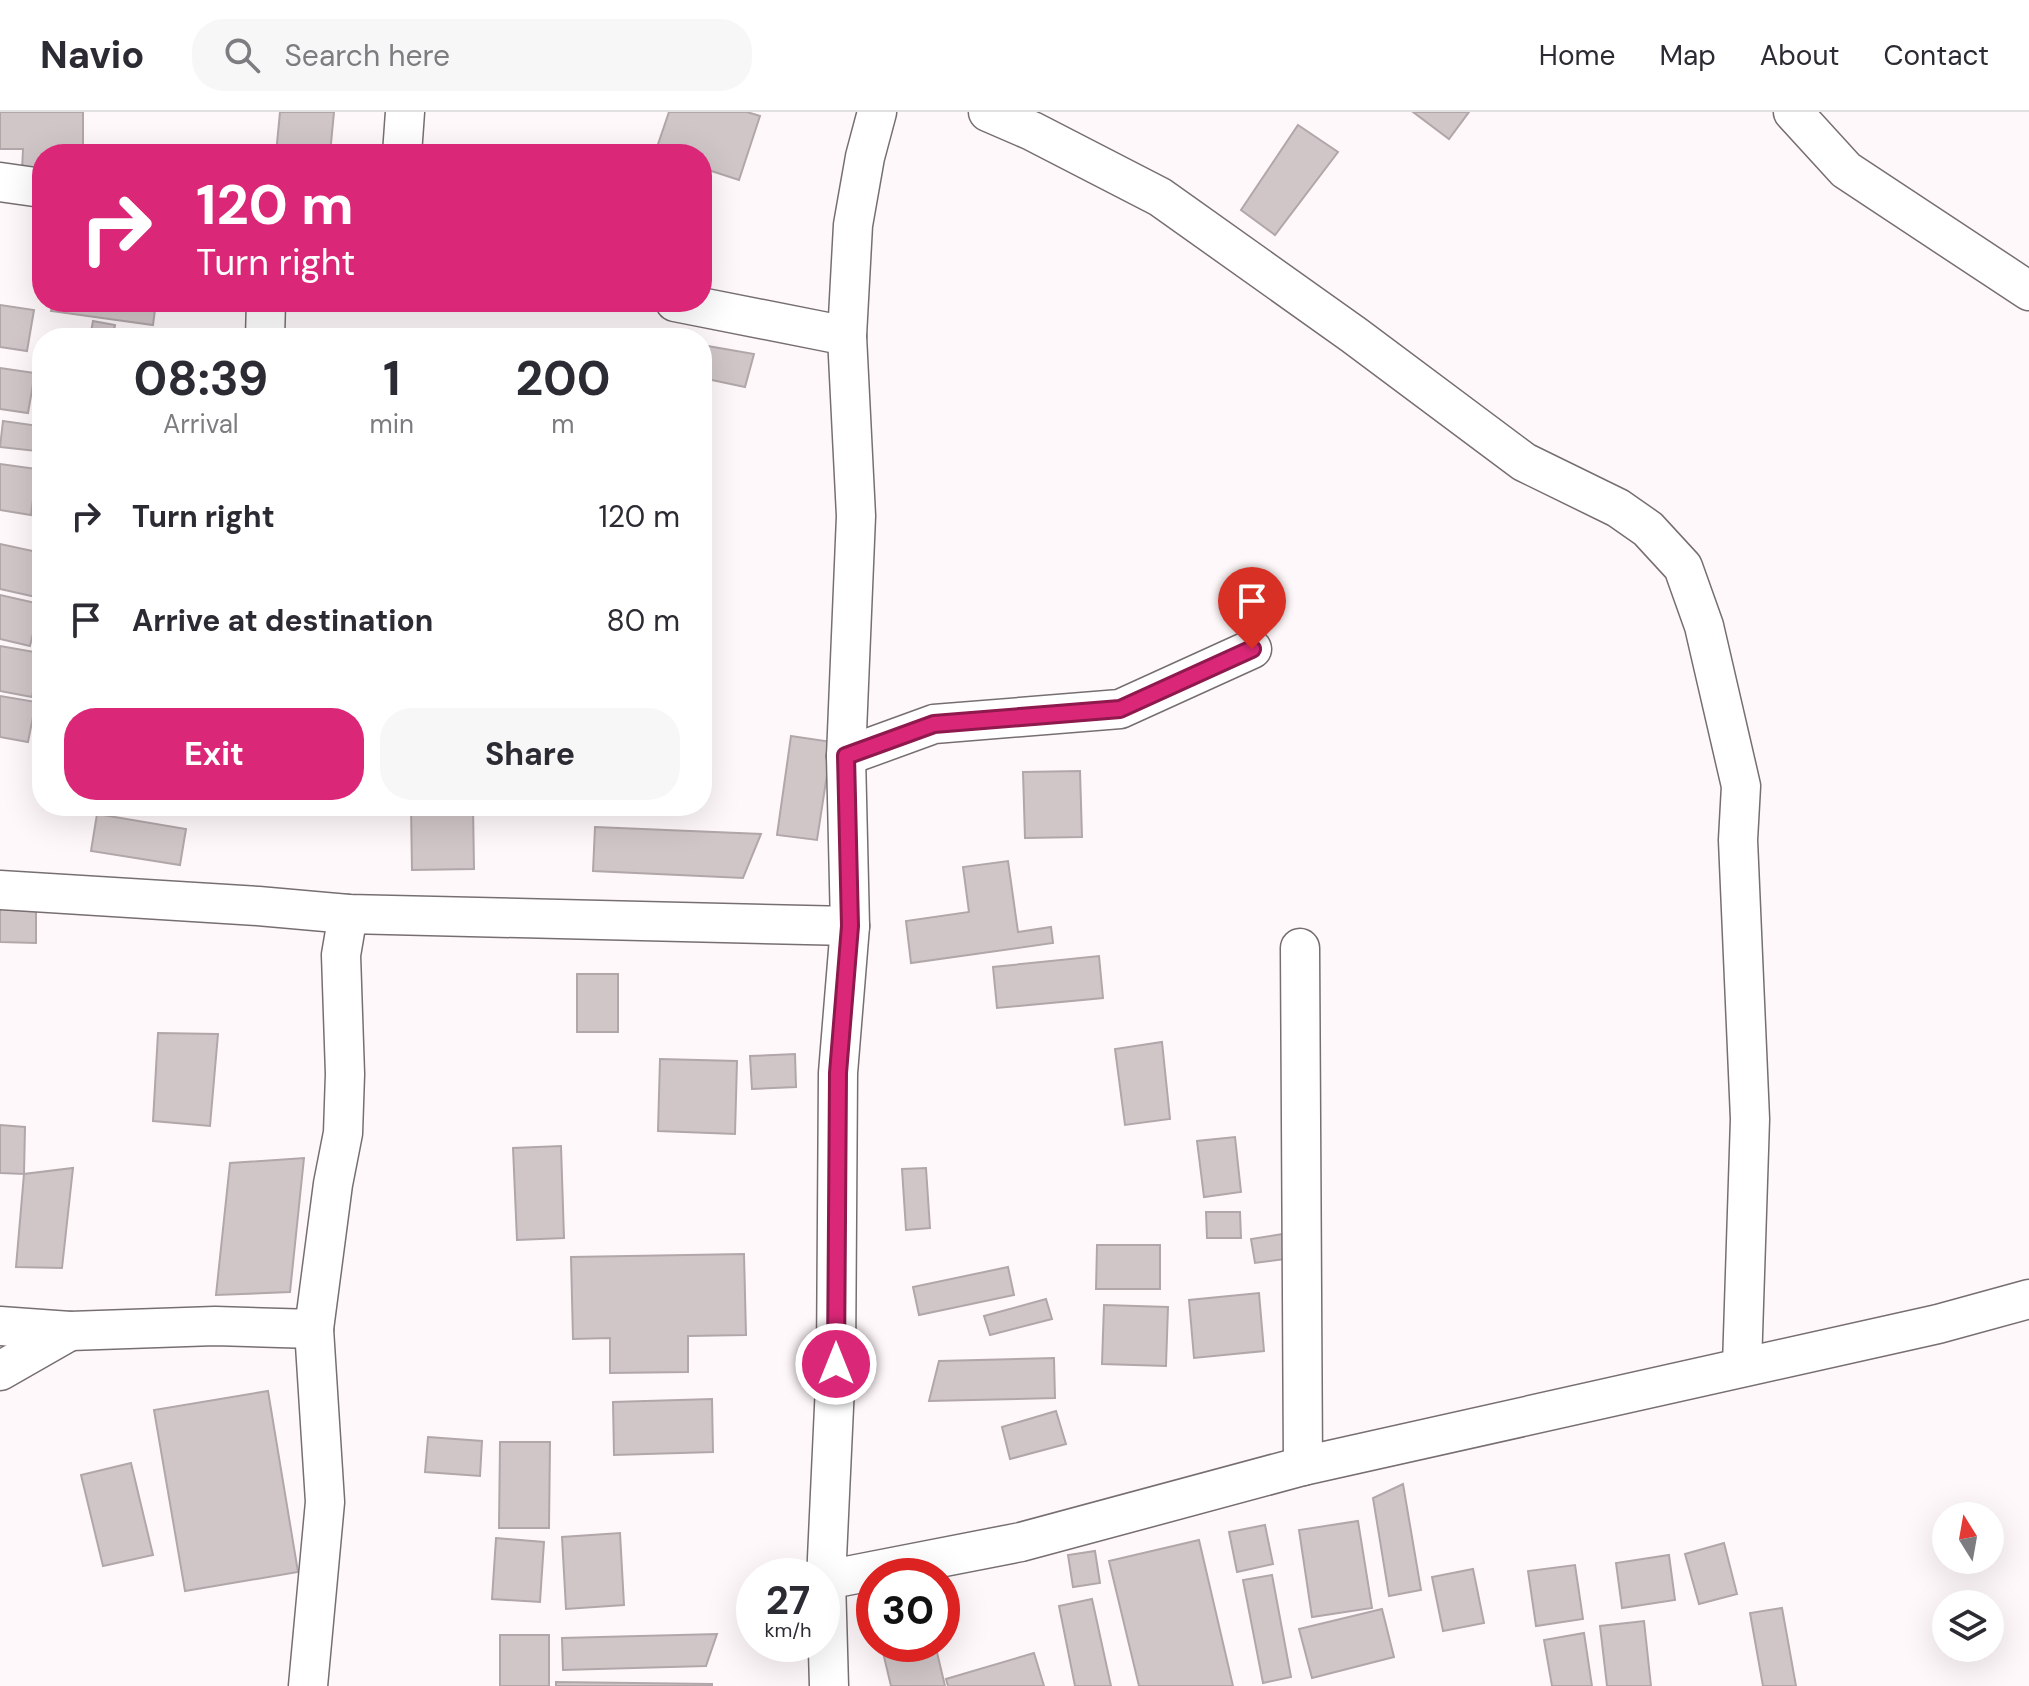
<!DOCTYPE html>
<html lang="en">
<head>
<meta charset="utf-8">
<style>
	body { margin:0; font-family:"DM Sans",sans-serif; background:#f7f7f7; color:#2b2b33; height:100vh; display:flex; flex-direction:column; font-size:30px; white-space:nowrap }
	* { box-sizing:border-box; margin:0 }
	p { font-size:26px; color:#7c7c81 }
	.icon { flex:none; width:44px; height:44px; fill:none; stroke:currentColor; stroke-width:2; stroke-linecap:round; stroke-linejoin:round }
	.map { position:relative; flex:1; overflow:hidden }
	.sheet { position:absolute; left:32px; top:216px; width:680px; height:488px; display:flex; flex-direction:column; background:#fff; border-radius:32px; box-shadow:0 8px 32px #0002 }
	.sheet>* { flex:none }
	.guide { position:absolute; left:32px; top:32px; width:680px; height:168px; border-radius:32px; box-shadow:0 8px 32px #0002; background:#db2777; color:#fff; overflow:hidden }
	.needle { width:52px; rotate:349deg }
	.tools { position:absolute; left:1932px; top:1390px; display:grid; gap:16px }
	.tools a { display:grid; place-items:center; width:72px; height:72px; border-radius:50%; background:#fff; box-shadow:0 8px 32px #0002; font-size:40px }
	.speed { position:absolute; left:736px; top:1446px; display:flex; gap:16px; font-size:40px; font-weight:700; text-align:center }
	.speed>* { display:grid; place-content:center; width:104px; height:104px; border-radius:50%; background:#fff; box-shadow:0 8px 32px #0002; line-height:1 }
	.speed small { font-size:20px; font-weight:400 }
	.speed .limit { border:12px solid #d22; background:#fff; color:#111 }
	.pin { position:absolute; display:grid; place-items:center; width:68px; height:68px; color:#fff; margin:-82px -34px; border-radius:50% 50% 50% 0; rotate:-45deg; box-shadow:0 0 8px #0007 }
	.pin .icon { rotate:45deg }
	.me { position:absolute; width:88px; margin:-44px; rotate:0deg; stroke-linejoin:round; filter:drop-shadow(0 0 6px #0008) }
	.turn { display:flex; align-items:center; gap:28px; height:168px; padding:0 32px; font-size:36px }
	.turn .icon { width:104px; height:104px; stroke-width:2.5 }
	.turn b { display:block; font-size:56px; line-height:68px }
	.eta { display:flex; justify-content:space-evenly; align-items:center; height:136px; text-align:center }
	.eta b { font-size:48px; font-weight:700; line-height:56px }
	.action { display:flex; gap:16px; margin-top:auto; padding:16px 32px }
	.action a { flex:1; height:92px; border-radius:32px; background:#db2777; color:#fff; font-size:32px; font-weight:700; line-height:92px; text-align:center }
	.action a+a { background:#f7f7f7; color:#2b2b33 }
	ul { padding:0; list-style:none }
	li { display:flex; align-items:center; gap:24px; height:104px; padding:0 32px }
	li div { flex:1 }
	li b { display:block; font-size:30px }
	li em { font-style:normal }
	header { display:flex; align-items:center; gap:48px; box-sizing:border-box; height:112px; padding:0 40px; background:#fff; border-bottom:2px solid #e1e1e2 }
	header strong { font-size:38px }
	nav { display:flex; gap:44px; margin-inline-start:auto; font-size:28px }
	.search { width:560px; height:72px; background:#f7f7f7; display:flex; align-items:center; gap:20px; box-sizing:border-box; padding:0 28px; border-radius:32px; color:#7c7c81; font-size:30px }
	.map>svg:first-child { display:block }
</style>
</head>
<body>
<header>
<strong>Navio</strong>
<div class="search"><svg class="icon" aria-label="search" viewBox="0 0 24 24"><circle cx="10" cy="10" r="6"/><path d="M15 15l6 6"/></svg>Search here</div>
<nav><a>Home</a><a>Map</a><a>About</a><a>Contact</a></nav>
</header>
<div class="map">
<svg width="2029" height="1574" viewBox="0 0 2029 1574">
	<rect width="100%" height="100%" fill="#fff8fa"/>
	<g fill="#d0c6c8" stroke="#b1a7a9" stroke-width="2">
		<path d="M0,0H83V42H42V59H22L23,37H0Z"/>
		<path d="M280,0H334L330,42H276Z"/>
		<path d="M669,0H747L760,4L739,68L702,56V42L655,41Z"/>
		<path d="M1413,0H1469L1449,27Z"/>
		<path d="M1298,13L1338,40L1275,123L1241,98Z"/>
		<path d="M53,190H156L153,213L51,199Z"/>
		<path d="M0,193L34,198L27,239L0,235Z"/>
		<path d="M93,209L115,213L113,224L90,226Z"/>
		<path d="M133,217L186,226H131Z"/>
		<path d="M702,233L754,242L745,275L702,266Z"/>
		<path d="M0,256L35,261L28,301L0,297Z"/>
		<path d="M3,309L39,314L36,339L0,335Z"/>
		<path d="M0,352L37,357L31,403L0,398Z"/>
		<path d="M0,432L42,441V460L36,485L0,477Z"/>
		<path d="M0,483L40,492L30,534L0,527Z"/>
		<path d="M0,534L40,541L32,585L0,579Z"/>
		<path d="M0,584L36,590L28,630L0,625Z"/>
		<path d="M791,624L832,630L817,728L777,723Z"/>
		<path d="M1080,659L1082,725L1025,726L1023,660Z"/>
		<path d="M411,694H473L474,757L412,758Z"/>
		<path d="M97,702L186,717L180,753L91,739Z"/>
		<path d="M595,715L761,722L743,766L593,759Z"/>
		<path d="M1008,749L1018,820L1051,815L1053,831L911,851L906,809L969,800L963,755Z"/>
		<path d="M0,796L36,797V831L0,830Z"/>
		<path d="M1099,844L1103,886L997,896L993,855Z"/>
		<rect x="577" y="862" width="41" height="58"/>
		<path d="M158,921L218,922L210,1014L153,1009Z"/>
		<path d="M1162,930L1170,1007L1125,1013L1115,937Z"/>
		<path d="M795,942L796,975L752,977L750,944Z"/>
		<path d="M660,947L737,949L735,1022L658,1019Z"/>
		<path d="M0,1013L25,1015L24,1062L0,1061Z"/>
		<path d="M1235,1025L1241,1080L1204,1085L1197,1029Z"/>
		<path d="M561,1034L564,1126L517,1128L513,1036Z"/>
		<path d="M304,1046L290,1180L216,1183L230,1051Z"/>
		<path d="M73,1056L62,1156L16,1155L24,1062Z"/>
		<path d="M926,1056L930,1116L906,1118L902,1057Z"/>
		<path d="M1206,1100H1240L1241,1126H1207Z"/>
		<path d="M1283,1122L1286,1147L1255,1151L1251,1127Z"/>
		<path d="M1097,1133H1160V1177H1096Z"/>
		<path d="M744,1142L746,1223L688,1224V1260L610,1261V1226L573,1227L571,1145Z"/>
		<path d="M1008,1155L1014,1183L919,1203L913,1175Z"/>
		<path d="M1259,1181L1264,1239L1194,1246L1189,1188Z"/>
		<path d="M1046,1187L1052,1207L990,1223L984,1204Z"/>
		<path d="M1104,1193L1168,1195L1166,1254L1102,1252Z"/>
		<path d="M1054,1246L1055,1286L929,1289L939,1249Z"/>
		<path d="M268,1279L298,1460L185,1479L154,1298Z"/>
		<path d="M712,1287L713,1340L614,1343L613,1290Z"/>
		<path d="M1056,1299L1066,1332L1010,1347L1002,1315Z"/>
		<path d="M428,1325L482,1329L480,1364L425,1360Z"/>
		<path d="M500,1330H550L549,1416H499Z"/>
		<path d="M131,1351L153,1443L103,1454L81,1363Z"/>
		<path d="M1403,1372L1421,1478L1389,1484L1373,1386Z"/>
		<path d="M1358,1409L1372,1496L1312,1505L1299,1418Z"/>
		<path d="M1265,1413L1273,1452L1237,1460L1229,1420Z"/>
		<path d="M620,1421L624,1493L566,1497L562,1425Z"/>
		<path d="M496,1426L544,1430L540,1490L492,1487Z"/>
		<path d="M1199,1428L1233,1574H1139L1109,1449Z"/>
		<path d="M1724,1431L1737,1482L1699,1492L1685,1442Z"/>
		<path d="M1095,1439L1100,1471L1073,1475L1068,1443Z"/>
		<path d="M1669,1443L1675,1488L1622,1496L1616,1451Z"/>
		<path d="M1575,1453L1583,1507L1536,1514L1528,1459Z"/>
		<path d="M1473,1457L1484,1511L1443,1519L1432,1465Z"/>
		<path d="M1272,1463L1291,1565L1263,1571L1243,1468Z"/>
		<path d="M1092,1487L1111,1574H1075L1059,1494Z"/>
		<path d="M1782,1496L1796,1574H1763L1750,1501Z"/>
		<path d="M1382,1497L1394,1545L1312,1566L1299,1517Z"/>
		<path d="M1644,1509L1651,1574H1607L1600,1514Z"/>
		<path d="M1584,1521L1592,1574H1552L1544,1528Z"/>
		<path d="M717,1522L706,1554L563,1558L562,1526Z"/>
		<rect x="500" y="1523" width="49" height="51"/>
		<path d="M881,1532H935L945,1574H891Z"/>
		<path d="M1034,1541L1044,1574H948L946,1567Z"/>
		<path d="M556,1570L712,1572V1574H556Z"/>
	</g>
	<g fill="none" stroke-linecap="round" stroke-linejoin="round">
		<g stroke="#776e70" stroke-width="41">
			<g id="minor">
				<path d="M988,0L1032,19L1160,85L1354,223L1524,350L1618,396L1648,417L1683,455L1704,514L1741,674L1738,728L1750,1007L1742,1254"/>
				<path d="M1793,0L1846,58L2029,179"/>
				<path d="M402,42L405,0"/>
				<path d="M0,70L42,76"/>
				<path d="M675,190L847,224"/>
				<path d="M265,226L266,190"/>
				<path d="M846,644L934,612L1120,597L1252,537"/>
				<path d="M0,778L258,794L348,802L850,814"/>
				<path d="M1300,836L1303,1354"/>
				<path d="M0,1214L70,1219L215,1214L314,1217L333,1072L343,1021L345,962L341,843L348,802"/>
				<path d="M0,1259L70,1219"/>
				<path d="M826,1468L1021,1430L1303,1354L1938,1212L2029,1187"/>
				<path d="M308,1574L325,1390L314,1217"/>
				<path d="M829,1574L826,1468L836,1252L838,961L850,814L846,644L856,404L847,224L853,113L865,45L877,0"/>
			</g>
		</g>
		<use href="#minor" stroke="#fff" stroke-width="38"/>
	</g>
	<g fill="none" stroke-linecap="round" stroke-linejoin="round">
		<g stroke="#8e194d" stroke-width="20">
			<path id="route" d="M836,1252L838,961L850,814L846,644L934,612L1120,597L1252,537"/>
		</g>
		<use href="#route" stroke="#db2777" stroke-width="14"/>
	</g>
</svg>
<div class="tools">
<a><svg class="needle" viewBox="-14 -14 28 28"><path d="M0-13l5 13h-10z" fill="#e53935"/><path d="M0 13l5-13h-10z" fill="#7c7c81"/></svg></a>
<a><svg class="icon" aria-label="layers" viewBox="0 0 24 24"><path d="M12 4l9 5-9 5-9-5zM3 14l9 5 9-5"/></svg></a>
</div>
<div class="speed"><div>27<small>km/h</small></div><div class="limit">30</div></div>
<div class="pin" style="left:1252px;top:537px;background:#d93025"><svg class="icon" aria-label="arrive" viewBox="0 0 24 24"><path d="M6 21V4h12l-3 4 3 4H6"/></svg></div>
<svg class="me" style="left:836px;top:1252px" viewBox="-20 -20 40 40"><circle r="17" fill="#db2777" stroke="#fff" stroke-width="3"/><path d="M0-11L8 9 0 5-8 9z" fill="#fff"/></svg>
<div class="guide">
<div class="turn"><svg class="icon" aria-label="right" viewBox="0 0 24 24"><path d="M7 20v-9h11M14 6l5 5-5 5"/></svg><div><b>120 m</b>Turn right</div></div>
</div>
<section class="sheet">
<div class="eta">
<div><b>08:39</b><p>Arrival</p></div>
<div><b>1</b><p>min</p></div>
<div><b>200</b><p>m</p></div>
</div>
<ul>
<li><svg class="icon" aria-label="right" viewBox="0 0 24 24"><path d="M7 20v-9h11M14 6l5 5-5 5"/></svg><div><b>Turn right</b></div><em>120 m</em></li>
<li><svg class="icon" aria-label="arrive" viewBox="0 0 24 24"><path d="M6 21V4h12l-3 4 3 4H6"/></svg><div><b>Arrive at destination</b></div><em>80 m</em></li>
</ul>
<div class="action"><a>Exit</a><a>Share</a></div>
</section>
</div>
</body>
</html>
